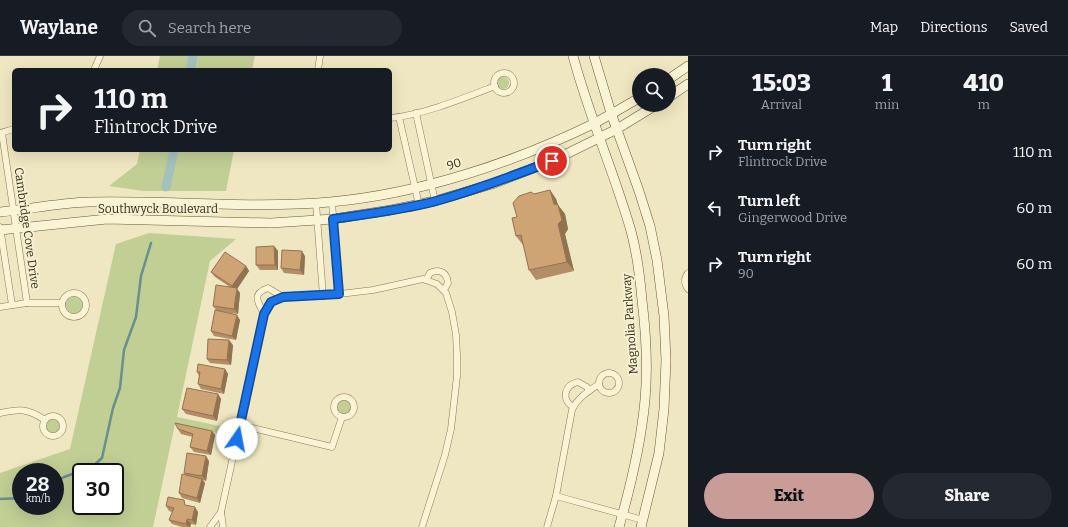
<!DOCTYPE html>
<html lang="en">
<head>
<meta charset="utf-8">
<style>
	body { margin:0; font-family:Bitter,serif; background:#242831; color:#f1f3f6; height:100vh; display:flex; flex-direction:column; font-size:15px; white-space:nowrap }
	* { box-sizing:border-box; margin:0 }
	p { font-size:13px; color:#9ea1a6 }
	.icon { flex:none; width:22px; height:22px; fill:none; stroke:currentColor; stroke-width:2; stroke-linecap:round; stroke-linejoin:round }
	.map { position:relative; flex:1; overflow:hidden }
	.sheet { display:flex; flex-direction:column; background:#171b24; width:380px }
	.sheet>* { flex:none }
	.banner { position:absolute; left:12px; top:12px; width:380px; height:84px; border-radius:6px; box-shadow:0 4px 16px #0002; background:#171b24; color:#f1f3f6; overflow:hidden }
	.controls { position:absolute; left:632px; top:12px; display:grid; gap:8px }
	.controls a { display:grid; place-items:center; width:44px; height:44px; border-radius:50%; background:#171b24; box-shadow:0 4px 16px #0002; font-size:20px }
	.speed { position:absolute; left:12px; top:407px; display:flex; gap:8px; font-size:20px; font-weight:700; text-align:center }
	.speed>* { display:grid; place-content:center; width:52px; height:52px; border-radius:50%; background:#171b24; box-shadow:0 4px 16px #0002; line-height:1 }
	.speed small { font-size:10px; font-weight:400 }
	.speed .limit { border:2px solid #111; border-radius:6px; background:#fff; color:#111 }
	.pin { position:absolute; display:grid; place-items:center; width:34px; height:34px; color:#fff; margin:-17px; border:2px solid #fff; border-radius:50%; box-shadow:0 1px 4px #0007 }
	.me { position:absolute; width:44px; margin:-22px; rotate:12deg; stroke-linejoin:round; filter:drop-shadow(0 0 3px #0008) }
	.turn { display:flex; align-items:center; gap:14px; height:84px; padding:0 16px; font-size:18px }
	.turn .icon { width:52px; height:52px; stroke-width:2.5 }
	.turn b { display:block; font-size:28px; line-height:34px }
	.eta { display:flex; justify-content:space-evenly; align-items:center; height:68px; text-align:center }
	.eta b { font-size:24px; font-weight:800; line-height:28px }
	.cta { display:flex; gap:8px; margin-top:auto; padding:8px 16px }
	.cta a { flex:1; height:46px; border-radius:24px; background:#ca9c98; color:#111; font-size:16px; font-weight:800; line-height:46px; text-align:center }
	.cta a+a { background:#242831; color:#f1f3f6 }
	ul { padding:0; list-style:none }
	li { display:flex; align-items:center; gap:12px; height:56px; padding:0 16px }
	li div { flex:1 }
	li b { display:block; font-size:15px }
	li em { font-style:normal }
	header { display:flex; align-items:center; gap:24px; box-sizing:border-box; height:56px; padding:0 20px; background:#171b24; border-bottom:1px solid #363941 }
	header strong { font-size:19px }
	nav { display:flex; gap:22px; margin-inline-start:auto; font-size:14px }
	.search { width:280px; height:36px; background:#242831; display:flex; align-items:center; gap:10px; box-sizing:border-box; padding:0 14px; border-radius:22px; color:#9ea1a6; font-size:15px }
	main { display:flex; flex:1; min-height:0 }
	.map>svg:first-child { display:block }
</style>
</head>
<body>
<header>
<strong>Waylane</strong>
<div class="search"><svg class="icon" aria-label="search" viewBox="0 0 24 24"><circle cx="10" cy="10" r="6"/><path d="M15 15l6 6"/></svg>Search here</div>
<nav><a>Map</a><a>Directions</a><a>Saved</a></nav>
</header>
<main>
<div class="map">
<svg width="688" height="471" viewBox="0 0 688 471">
	<rect width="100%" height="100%" fill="#efe7c1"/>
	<g fill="#c1ce94" fill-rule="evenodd">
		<path d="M160,0H255L252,14H157Z"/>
		<circle cx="503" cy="27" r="6"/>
		<path d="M140,94H234L226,135H143L109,130L137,108Z"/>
		<path d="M149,177L236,183L210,205L177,361L229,372L227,379L175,368L153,471H0V417L70,393L116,188ZM21,416H55V450H21ZM81,416H115V450H81Z"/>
		<circle cx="74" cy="249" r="10"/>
		<circle cx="344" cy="349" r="10"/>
		<circle cx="55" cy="369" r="10"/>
	</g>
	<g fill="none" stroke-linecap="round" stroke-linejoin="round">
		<g stroke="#6a908b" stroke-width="2.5">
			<path d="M55,426L64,421L92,411L102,402L113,352L120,332L124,294L136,261L141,220L151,187"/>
			<path d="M0,443L21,442"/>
		</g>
		<g stroke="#a4c2bc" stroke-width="9">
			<path d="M190,14L193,0"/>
			<path d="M166,131L174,94"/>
		</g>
		<g stroke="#8a7858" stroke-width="7">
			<g id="street">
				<path d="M94,14L100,0"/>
				<path d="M318,14L320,0"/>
				<circle cx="504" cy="27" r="10"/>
				<path d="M416,57L435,145"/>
				<path d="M399,61L419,149"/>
				<path d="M390,62C423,59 464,42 495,30"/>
				<path d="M0,77L14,73"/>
				<path d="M2,77L27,247"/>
				<path d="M332,146L339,238"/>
				<path d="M316,147L323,240"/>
				<path d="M0,171L12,249"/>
				<path d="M688,217C684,222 684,228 688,233"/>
				<path d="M426,224L430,217C440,212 447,217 448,227L444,234"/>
				<circle cx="74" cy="249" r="12"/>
				<path d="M0,251L27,247H62"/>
				<path d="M264,258C258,246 251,238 268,232L283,241"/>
				<circle cx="609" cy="327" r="10"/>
				<circle cx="344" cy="351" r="10"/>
				<path d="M573,351C561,344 564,329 578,326L587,331L589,335"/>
				<path d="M0,357C20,353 27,352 45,364"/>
				<circle cx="53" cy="370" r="10"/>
				<path d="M240,369L332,391L342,361"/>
				<path d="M556,440L643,464"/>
				<path d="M210,471L221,456"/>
				<path d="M223,471L221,456L264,258L271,246L283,241L323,240L373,234L423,223L437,228L446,237L452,256L456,279L457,299V320L451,373L445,399L422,471"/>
				<path d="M547,471L556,440L572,354C577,342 589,335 599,328"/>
			</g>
		</g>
		<g stroke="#6b583b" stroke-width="10">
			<g id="secondary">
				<path d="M573,0C589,60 614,116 631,175C637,197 640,221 642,244C646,277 648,311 645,344C641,387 631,429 619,471"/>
				<path d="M594,0L611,57L639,135L650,170L657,204L664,260L666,304L664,353L659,397L641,471"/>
				<path d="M669,23L688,10"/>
				<path d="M669,41L688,28"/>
				<path d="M0,156C29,153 59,147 89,146C169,144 250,153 330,146C419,138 513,107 593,68C608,60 624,51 639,42"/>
				<path d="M0,174L107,163L271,167L333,163L391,154L435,145L492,128L552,105L617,73L656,49"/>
			</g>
		</g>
		<use href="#street" stroke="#faf3d4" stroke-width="6"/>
		<use href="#secondary" stroke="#faf3d4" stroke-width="9"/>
	</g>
	<g fill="#b28d65">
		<path d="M550,134L556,143L558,149L565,158L568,173L565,178L574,215L536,224L529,214L524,189H523L516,180L517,161Z"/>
		<path d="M274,190L278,195V214H260L256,209Z"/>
		<path d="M305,200L304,219L284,217L281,212Z"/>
		<path d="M246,210L249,215L237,233L240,237L238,258L223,256L240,264L236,284L214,280L211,275L216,254L213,250L230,231L215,221L211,216Z"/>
		<path d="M233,289L231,309L210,307L207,303Z"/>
		<path d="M225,313L228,318L224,338L201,333L198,328L199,320L197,316Z"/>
		<path d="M218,338L221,343L217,365L186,358L182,353Z"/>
		<path d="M178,373L212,375L215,379L211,399L194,396L190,391L193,381L181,378Z"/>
		<path d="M209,405L206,425L203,424L205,427L200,447L182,442L179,437L186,419L184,417Z"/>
		<path d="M187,449L198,456L196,469L191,468L190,471H182L172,468L169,464L172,456L169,455L166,450Z"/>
	</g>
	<g fill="#917352">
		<path d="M550,134L556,143L558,149L565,158L568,173L565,178L574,215L567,206L554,148Z"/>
		<path d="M274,190L278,195V214L275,209Z"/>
		<path d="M302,195L305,200L304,219L300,214Z"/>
		<path d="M246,210L249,215L237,233L240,237L238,258L234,253L236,235L232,230Z"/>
		<path d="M237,259L240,264L236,284L232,280Z"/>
		<path d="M229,284L233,289L231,309L227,304Z"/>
		<path d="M225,313L228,318L224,338L221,333Z"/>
		<path d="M218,338L221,343L217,365L213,360Z"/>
		<path d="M212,375L215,379L211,399L207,395Z"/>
		<path d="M206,400L209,405L206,425L202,420Z"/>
		<path d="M202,423L205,427L200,447L197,442Z"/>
		<path d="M195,451L198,456L196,469L192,464Z"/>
		<path d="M187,463L191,468L190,471H188L186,468Z"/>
	</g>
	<g fill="#cfa475" stroke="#917352">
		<path d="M550,134L554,148L558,149L562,164L558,168L567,206L529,214L521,179L516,180L512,162L517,161L513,147L519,140L531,136L534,138Z"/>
		<path d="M274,190L275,209H256V191Z"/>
		<path d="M282,194L302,195L300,214L281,212Z"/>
		<path d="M225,196L246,210L232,230L211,216Z"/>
		<path d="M216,229L237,232L234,253L213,250Z"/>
		<path d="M215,254L237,259L232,280L211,275Z"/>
		<path d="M208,283L229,284L227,304L207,303Z"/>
		<path d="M198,308L225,313L221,333L198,328L200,316H197Z"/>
		<path d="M187,332L218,338L213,360L182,353Z"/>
		<path d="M175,367L212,375L207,395L190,391L193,378L178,373Z"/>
		<path d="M187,397L206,400L202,420L184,417Z"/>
		<path d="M182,418L202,423L197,442L179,437Z"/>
		<path d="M168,441L184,444L185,449L195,451L192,464L187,463L186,468L169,464L174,452L166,450Z"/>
	</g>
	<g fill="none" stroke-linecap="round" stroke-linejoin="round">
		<g stroke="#114b97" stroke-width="10">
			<path id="route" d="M237,383L264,258L271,246L283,241L339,238L333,163C368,158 402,154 436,145C475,134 513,120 552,105"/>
		</g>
		<use href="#route" stroke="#1a73e8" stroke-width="7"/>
	</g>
	<g text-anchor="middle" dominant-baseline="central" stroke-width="4" stroke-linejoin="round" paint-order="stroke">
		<g font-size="12" fill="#392d1d" stroke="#f7f0d1">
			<text transform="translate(454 108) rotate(-17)">90</text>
			<text x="158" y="153">Southwyck Boulevard</text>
			<text transform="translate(27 172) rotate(82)">Cambridge Cove Drive</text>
			<text transform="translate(630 268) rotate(-94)">Magnolia Parkway</text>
		</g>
	</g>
</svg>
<div class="controls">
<a><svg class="icon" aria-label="search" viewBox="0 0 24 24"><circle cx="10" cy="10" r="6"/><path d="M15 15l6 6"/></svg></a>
</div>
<div class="speed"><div>28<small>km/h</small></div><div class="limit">30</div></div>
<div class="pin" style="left:552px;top:105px;background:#d93025"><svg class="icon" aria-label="arrive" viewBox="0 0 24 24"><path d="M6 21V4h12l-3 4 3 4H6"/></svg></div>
<svg class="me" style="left:237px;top:383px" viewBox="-20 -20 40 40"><circle r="19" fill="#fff"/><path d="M0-13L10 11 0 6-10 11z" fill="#1a73e8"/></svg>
<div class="banner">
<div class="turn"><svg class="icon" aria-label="right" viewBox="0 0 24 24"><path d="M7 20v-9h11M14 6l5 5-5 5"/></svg><div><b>110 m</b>Flintrock Drive</div></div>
</div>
</div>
<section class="sheet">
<div class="eta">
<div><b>15:03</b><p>Arrival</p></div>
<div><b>1</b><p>min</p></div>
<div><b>410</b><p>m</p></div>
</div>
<ul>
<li><svg class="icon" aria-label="right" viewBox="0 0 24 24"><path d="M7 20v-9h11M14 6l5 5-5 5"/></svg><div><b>Turn right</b><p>Flintrock Drive</p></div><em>110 m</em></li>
<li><svg class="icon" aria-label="left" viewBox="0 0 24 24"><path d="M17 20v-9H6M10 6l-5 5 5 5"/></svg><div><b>Turn left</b><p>Gingerwood Drive</p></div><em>60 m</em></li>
<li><svg class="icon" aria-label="right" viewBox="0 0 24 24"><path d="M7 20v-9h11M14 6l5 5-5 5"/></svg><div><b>Turn right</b><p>90</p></div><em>60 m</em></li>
</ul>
<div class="cta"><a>Exit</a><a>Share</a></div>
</section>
</main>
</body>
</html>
